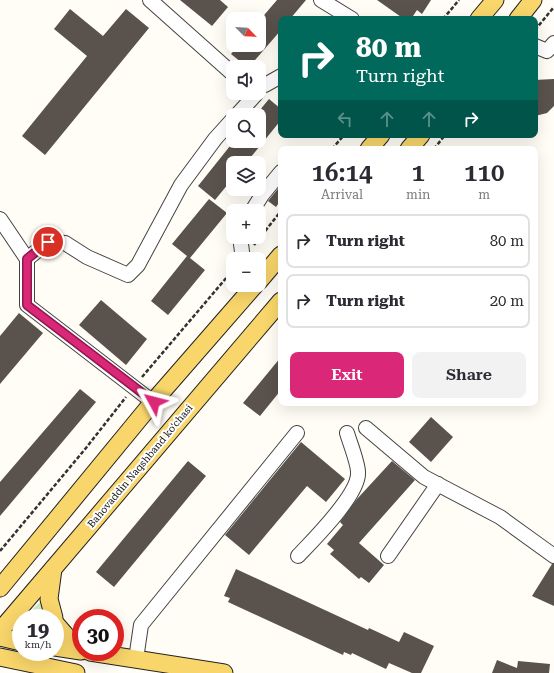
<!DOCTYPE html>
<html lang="en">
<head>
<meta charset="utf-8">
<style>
	body { margin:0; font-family:"Roboto Serif",serif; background:#f2f2f3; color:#2b2b33; height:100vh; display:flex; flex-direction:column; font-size:15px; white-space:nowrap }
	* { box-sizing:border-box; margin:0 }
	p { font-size:13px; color:#7c7c81 }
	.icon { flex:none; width:22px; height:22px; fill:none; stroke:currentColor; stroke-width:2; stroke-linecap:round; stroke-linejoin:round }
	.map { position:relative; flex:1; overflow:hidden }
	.side { position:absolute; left:278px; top:146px; width:260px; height:260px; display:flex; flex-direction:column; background:#fff; border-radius:8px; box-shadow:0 4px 16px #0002 }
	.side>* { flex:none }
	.guide { position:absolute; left:278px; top:16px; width:260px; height:122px; border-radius:8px; box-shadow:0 4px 16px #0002; background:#00695c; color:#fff; overflow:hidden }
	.needle { width:26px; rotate:114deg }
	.buttons { position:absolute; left:226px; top:12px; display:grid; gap:8px }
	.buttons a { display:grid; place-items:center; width:40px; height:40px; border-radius:8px; background:#fff; box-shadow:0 4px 16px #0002; font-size:20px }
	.speed { position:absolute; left:12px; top:609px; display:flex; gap:8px; font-size:20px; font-weight:700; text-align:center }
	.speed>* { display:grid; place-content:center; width:52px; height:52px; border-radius:50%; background:#fff; box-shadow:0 4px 16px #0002; line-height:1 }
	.speed small { font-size:10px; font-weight:400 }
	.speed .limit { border:6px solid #d22; background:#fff; color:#111 }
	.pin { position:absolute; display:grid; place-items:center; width:34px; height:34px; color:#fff; margin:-17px; border:2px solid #fff; border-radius:50%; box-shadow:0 1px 4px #0007 }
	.me { position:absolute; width:44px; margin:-22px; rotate:308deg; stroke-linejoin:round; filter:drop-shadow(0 0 3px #0008) }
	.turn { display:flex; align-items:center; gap:14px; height:84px; padding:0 12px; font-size:18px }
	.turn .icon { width:52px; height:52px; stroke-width:2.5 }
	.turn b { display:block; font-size:28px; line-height:34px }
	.lanes { display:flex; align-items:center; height:38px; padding:0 12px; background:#0003; justify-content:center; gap:20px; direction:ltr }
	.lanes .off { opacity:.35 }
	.eta { display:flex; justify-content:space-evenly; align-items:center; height:68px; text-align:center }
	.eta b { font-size:24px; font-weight:600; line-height:28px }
	.button { display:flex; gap:8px; margin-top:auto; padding:8px 12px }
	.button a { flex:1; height:46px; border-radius:8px; background:#db2777; color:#fff; font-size:16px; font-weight:600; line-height:46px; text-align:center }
	.button a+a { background:#f2f2f3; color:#2b2b33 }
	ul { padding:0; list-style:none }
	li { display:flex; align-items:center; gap:12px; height:54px; margin:0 8px 6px; padding:0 4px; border:2px solid #e1e1e2; border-radius:8px }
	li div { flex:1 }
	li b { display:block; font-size:15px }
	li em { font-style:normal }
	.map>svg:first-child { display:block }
</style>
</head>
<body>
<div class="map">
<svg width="554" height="673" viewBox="0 0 554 673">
	<rect width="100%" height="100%" fill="#fffdf5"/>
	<path fill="#d5ebbd" d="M42,600L44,618H26L28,614Z"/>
	<g fill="#5a524d">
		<path d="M180,0H220L228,7L212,26Z"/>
		<path d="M277,0H306L290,19H281V30L249,67H247L231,54L239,45H259V21Z"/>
		<path d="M377,0H431L422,14L417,10L411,19H404Z"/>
		<path d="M70,9L103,36L126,9L149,28L45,155L22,136L87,56L54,29Z"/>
		<path d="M554,79V106L547,113L535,116V80Z"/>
		<path d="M269,99L281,109V120L246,163H233V178L215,200L198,186L234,141H259V111Z"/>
		<path d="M281,185V200L276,207L268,201Z"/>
		<path d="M209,199L227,213L190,258L205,270L168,315L151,301L187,256L172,244Z"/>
		<path d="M101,300L147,339L126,365L79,325Z"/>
		<path d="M19,313L43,333L0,384V336Z"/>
		<path d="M281,357V390L260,416L243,403Z"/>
		<path d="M80,389L96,402L0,516V482Z"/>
		<path d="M431,417L453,437L431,462L409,442Z"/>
		<path d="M301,442L345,479L326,502L307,486L249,555L225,535Z"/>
		<path d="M188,461L206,476L114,587L96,572Z"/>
		<path d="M392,461L415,480L359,543L384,565L369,583L361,577L359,579L330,554L334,550L327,544L343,525L340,522L357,499Z"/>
		<path d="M552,564H554V606L532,596Z"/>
		<path d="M236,569L368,630L369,628L399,642L404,632L434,646L421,673H412L389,663L386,669L352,653L351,655L344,652L343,655L228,602L230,598L224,596Z"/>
		<path d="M497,660L517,668L518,661L550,664L549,673H492Z"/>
	</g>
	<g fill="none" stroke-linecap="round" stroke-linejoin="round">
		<g stroke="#444" stroke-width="16">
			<g id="minor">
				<path d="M150,0L233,74"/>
				<path d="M321,0L352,19"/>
				<path d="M535,46L547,51L554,43"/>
				<path d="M259,84L265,85L281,76"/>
				<path d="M237,115L257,93"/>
				<path d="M252,211L262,195L281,172"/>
				<path d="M0,219L27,259V305L153,402"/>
				<path d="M240,237L243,259"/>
				<path d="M27,259L48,242L65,243L87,257L128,275L138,265L181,185L215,139L233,119"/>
				<path d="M366,428L424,477L500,517L554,556"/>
				<path d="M298,556C313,540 360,494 358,472C358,463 350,443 347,433"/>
				<path d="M388,556L438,484"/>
				<path d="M136,659L141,625L297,433"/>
			</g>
		</g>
		<g stroke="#222" stroke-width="19">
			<g id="major">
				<path d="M479,19L495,0"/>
				<path d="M518,19L533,0"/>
				<path d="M369,149L381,135"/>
				<path d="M409,149L421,135"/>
				<path d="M259,281L281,255"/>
				<path d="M53,569L49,599L54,618"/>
				<path d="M0,588L153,402L255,285"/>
				<path d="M55,623L68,638L81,645"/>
				<path d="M0,631L281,301"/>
				<path d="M0,637L21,642"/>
				<path d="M55,647L81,651"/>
				<path d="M90,652L224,673"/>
				<path d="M0,657L76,673"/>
			</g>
		</g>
		<g stroke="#333" stroke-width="2.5" stroke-dasharray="4 2" stroke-linecap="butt">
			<path d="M443,19L459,0"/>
			<path d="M535,30L554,7"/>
			<path d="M332,149L344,135"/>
			<path d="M434,149L445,135"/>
			<path d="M254,245L281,211"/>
			<path d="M142,377L233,270"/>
			<path d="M0,551L86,448L126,397"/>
		</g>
		<use href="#minor" stroke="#fff" stroke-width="14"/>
		<use href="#major" stroke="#f9d66b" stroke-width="17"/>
	</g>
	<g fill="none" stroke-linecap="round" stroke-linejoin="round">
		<g stroke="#8e194d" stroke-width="10">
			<path id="route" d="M48,242L27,259V305L154,402"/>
		</g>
		<use href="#route" stroke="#db2777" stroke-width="7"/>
	</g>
	<g text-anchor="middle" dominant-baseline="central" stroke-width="4" stroke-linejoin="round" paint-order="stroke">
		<g font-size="10" fill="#111" stroke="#fff">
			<text transform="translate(140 466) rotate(-50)">Bahovaddin Naqshband ko'chasi</text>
		</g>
	</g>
</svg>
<div class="buttons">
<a><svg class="needle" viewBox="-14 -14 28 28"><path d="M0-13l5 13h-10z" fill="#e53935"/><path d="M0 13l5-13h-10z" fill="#7c7c81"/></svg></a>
<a><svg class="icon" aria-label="sound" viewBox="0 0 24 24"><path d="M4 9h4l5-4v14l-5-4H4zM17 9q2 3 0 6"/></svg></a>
<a><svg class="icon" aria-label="search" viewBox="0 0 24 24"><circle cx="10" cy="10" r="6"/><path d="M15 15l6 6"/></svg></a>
<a><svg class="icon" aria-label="layers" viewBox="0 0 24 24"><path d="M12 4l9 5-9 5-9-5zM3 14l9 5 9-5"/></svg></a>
<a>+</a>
<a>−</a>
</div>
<div class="speed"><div>19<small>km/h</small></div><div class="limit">30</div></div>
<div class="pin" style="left:48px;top:242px;background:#d93025"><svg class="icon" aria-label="arrive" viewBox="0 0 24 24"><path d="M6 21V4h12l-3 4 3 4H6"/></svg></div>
<svg class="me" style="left:154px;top:402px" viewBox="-20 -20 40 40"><path d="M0-17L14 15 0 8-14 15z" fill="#db2777" stroke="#fff" stroke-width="4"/></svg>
<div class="guide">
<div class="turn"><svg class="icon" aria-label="right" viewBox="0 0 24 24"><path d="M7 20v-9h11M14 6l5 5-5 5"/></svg><div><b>80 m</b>Turn right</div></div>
<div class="lanes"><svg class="icon off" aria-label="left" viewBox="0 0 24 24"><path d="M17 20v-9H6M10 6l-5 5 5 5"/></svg><svg class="icon off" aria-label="ahead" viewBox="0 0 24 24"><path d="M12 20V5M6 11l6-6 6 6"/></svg><svg class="icon off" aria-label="ahead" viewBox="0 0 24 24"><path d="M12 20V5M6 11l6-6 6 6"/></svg><svg class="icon" aria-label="right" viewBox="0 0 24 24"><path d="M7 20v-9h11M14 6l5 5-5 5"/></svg></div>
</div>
<section class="side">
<div class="eta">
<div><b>16:14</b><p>Arrival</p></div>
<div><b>1</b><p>min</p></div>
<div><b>110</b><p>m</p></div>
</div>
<ul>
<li><svg class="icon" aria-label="right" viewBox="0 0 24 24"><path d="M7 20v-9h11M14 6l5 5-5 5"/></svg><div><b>Turn right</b></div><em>80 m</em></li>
<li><svg class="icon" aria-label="right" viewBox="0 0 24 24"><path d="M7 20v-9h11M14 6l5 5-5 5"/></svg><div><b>Turn right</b></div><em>20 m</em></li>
</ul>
<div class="button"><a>Exit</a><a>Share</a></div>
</section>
</div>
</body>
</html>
